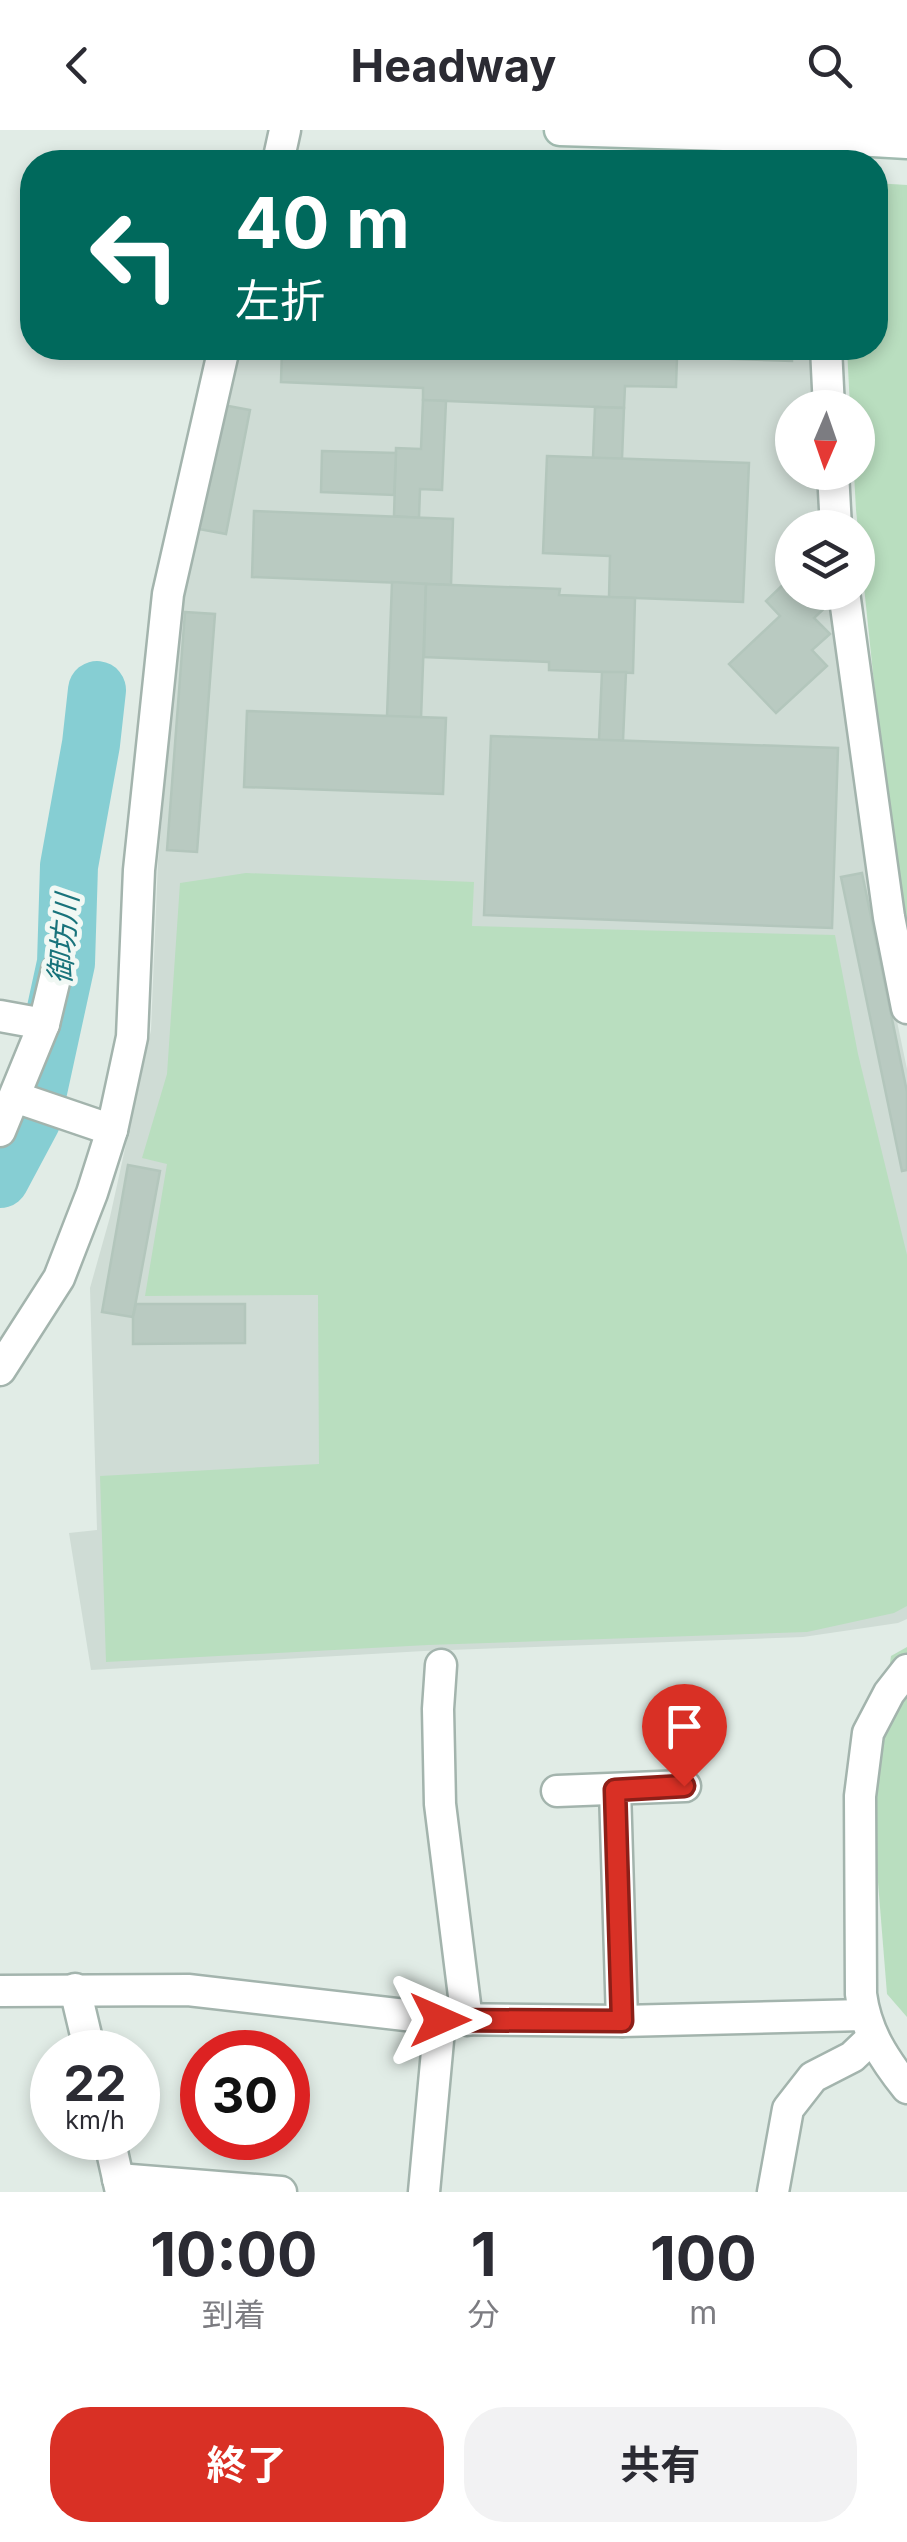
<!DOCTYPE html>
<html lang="ja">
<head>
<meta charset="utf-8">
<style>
	body { margin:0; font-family:Inter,"Noto Sans JP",sans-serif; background:#f2f2f3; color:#2b2b33; height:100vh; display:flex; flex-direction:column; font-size:38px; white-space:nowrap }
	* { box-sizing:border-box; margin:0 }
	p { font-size:32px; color:#7c7c81 }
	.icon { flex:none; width:55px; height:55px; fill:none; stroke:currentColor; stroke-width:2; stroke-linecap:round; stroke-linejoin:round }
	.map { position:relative; height:2062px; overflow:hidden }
	.panel { display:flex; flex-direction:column; background:#fff; flex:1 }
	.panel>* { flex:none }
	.banner { position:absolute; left:20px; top:20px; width:868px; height:210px; border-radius:40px; box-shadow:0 5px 15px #0003; background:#00695c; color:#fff; overflow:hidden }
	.needle { width:65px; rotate:182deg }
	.tools { position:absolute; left:775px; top:260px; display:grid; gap:20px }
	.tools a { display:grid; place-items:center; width:100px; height:100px; border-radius:50%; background:#fff; box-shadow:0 5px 15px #0003; font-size:50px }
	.speed { position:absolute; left:30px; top:1900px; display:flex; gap:20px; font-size:50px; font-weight:700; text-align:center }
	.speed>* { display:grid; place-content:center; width:130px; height:130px; border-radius:50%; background:#fff; box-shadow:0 5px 15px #0003; line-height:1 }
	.speed small { font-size:25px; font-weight:400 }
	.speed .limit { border:15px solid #d22; background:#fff; color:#111 }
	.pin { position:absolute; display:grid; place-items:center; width:85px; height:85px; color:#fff; margin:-102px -42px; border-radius:50% 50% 50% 0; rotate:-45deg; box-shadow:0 0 10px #0007 }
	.pin .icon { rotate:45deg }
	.me { position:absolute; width:110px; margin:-55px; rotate:90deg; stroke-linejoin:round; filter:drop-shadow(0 0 8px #0008) }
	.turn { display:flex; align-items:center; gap:35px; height:210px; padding:0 50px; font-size:45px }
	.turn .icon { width:130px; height:130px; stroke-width:2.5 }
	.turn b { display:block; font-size:70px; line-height:85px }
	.eta { display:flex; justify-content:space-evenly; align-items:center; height:170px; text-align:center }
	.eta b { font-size:60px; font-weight:700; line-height:70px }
	.action { display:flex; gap:20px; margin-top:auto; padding:20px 50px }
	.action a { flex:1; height:115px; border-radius:40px; background:#d93025; color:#fff; font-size:40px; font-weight:700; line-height:115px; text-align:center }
	.action a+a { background:#f2f2f3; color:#2b2b33 }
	header { display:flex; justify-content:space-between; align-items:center; height:130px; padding:0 50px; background:#fff; font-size:45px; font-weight:700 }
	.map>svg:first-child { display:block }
</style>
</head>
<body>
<header><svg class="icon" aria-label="back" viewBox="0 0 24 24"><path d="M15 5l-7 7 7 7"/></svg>Headway<svg class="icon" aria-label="search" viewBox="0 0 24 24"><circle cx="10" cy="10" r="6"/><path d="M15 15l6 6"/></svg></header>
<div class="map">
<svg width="907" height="2062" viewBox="0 0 907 2062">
	<rect width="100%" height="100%" fill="#e1ece6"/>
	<g fill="#cfdcd5">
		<path d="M292,24L520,32H289Z"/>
		<path d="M235,218H808L819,242L820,277L792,278V342L822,343L824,397L792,398V462L831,463L865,739L907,939V1489L898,1493L803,1507L424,1521L91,1540L69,1403L97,1400L90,1158L110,1087L151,900L158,731L182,466Z"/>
	</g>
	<g fill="#b9debf">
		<path d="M875,53L907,55V827L898,783L856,380L854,343L858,342V278L850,277L847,218H875Z"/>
		<path d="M246,743L474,752L472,796L835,805L858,924L907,1125V1476L894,1483L807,1502L428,1515L106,1532L100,1346L319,1334L318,1165L145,1166L167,1034L142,1028L167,944L180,753Z"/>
		<path d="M907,1517V1887L887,1864L877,1740V1622L891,1526Z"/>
	</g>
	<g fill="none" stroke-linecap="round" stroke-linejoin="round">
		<path stroke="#86ced3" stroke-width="58" d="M0,1049L32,989L66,833L69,736L91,614L97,560"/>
	</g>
	<g fill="#b9cac1" stroke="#b3c6bc" stroke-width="2.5">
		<path d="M282,218H792V231L677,227L676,257L625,256L624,278L423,270V258L281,252Z"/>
		<path d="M423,270L446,271L442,360L420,359L419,388L394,386L396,318L421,319Z"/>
		<path d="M223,275L250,280L226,404L199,399Z"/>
		<path d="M595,277L624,278L622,329L593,328Z"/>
		<path d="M322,321L396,323L394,365L321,362Z"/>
		<path d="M547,326L749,333L743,472L609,467L610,426L543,423Z"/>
		<path d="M254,381L453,389L451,455L252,447Z"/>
		<path d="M792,446V462H818L829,474L814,488L830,504L812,520L827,536L776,583L729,534L780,486L766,471Z"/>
		<path d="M392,452L426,454L421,588L387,586Z"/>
		<path d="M426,454L560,459L559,465L635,468L633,543L549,540V532L424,527Z"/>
		<path d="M185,482L215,484L197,722L167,720Z"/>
		<path d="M602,542H626L623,611L599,610Z"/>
		<path d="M247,581L446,588L443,664L244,657Z"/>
		<path d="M491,606L838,618L832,798L484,785Z"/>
		<path d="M862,743L907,962V1040L902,1041L841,747Z"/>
		<path d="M128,1035L160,1041L133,1187L102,1182Z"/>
		<path d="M136,1174H245V1213L133,1214V1187Z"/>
	</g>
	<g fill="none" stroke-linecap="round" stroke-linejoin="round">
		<g stroke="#a3b4ad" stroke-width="35">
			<g id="minor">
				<path d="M816,30V32"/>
				<path d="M278,32L285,0"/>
				<path d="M826,218L829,278"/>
				<path d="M833,342L836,398"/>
				<path d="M844,462L889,787L907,878"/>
				<path d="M0,886L44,894"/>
				<path d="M15,967L112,1000"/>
				<path d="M0,1001L44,894L57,840"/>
				<path d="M0,1240L59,1148L92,1063L112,1000L132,907L139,740L168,464L224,218"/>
				<path d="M441,1535L438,1579L440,1674L467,1890"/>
				<path d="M907,1540L889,1563L868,1603L860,1666L861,1864C866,1902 884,1929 907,1958"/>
				<path d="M615,1660L622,1891"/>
				<path d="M557,1661L685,1656"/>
				<path d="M75,1859L90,1922"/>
				<path d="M0,1861L188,1860L440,1889L622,1891L864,1885"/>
				<path d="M109,2008L121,2062"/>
				<path d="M118,2049L281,2062"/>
				<path d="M424,2062L440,1889"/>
				<path d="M773,2062L788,1979L813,1947L852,1927L872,1908"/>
			</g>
		</g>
		<g stroke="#a1bbb0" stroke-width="35">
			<path id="secondary" d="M560,0L821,8L907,13"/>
		</g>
		<use href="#minor" stroke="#fff" stroke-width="30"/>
		<use href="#secondary" stroke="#fff" stroke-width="30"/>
	</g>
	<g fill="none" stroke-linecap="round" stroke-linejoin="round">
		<g stroke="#8d1f18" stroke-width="25">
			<path id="route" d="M440,1890L622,1891L615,1660L684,1656"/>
		</g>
		<use href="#route" stroke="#d93025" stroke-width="18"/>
	</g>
	<g text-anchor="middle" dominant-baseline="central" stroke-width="10" stroke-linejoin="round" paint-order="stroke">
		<g font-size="30" font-style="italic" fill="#19737b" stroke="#f1f8f4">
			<text transform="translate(63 809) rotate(-85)">御坊川</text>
		</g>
	</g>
</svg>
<div class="tools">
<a><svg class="needle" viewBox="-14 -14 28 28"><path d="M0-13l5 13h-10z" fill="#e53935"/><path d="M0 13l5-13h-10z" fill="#7c7c81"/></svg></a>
<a><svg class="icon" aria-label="layers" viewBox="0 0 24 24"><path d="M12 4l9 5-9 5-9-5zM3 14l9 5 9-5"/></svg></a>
</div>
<div class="speed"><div>22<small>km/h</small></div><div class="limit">30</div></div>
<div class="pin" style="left:684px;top:1656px;background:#d93025"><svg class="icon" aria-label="arrive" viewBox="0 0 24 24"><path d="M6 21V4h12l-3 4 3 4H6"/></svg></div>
<svg class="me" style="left:440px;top:1890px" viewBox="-20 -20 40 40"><path d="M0-17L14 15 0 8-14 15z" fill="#d93025" stroke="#fff" stroke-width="4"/></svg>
<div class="banner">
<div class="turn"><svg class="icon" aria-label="left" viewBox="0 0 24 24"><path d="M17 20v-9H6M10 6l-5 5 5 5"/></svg><div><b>40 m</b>左折</div></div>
</div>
</div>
<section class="panel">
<div class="eta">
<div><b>10:00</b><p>到着</p></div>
<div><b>1</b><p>分</p></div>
<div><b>100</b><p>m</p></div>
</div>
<div class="action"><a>終了</a><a>共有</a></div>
</section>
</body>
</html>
